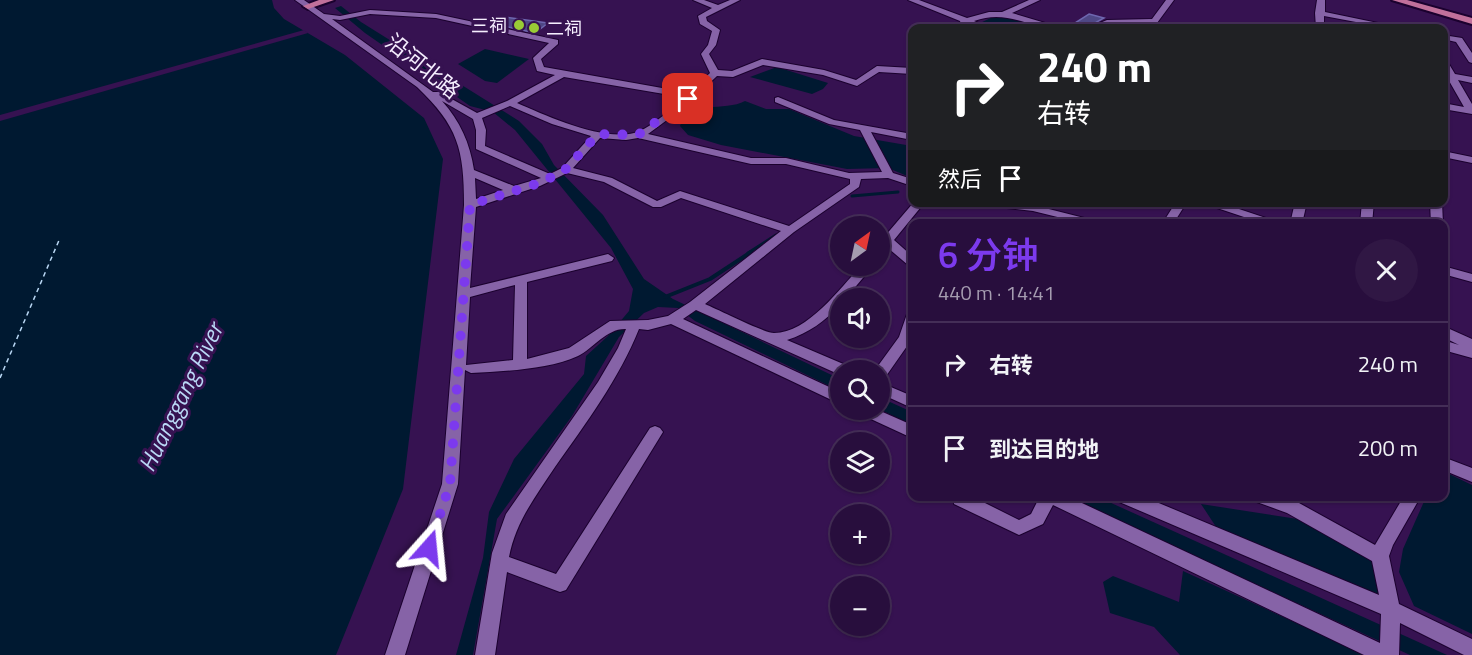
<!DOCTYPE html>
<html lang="zh">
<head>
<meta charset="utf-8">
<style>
	body { margin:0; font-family:"Titillium Web","Noto Sans SC",sans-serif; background:#301744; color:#f1f3f6; height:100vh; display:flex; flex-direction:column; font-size:22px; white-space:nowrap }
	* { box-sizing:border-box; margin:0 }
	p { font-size:20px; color:#a59cb0 }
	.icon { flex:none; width:33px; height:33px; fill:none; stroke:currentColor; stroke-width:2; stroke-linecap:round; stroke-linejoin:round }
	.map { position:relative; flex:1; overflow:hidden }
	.panel { position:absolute; left:908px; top:219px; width:540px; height:282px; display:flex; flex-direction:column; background:#280e3d; border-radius:12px; box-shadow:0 2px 4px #0004,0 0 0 2px #442e57 }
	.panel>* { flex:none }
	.top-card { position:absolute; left:908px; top:24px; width:540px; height:183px; border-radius:12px; box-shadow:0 2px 4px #0004,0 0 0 2px #442e57; background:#202124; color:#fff; overflow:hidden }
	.needle { width:39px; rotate:33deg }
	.fabs { position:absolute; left:830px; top:216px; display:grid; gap:12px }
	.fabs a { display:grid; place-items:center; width:60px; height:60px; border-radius:50%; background:#280e3d; box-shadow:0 2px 4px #0004,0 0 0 2px #442e57; font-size:30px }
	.pin { position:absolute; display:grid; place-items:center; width:51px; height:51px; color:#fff; margin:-26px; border-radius:12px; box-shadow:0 3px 9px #0006 }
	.me { position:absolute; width:66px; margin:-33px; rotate:18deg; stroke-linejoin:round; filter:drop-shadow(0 0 4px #0008) }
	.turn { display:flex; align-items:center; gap:21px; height:126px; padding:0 30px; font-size:27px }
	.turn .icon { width:78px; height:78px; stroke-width:2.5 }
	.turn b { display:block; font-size:42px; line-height:51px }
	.then { display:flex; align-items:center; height:57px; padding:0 30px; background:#0003; gap:12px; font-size:22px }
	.round { display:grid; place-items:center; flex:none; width:63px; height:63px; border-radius:32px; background:#301744 }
	.overview { display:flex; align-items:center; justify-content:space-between; height:102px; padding:0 30px }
	h1 { font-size:36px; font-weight:600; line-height:45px; color:#7c3aed }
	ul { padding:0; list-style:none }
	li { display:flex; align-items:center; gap:18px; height:84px; padding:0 30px; border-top:2px solid #442e57 }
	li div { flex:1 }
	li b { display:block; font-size:22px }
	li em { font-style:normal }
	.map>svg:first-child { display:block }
</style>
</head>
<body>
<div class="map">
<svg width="1472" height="655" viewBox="0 0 1472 655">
	<rect width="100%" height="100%" fill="#361251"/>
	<g fill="#001931">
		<path d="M0,0H272L274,8L284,19L345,55L424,118L443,159L403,489L336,655H0Z"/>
		<path d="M341,6L361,22L519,121L542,144L554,165L603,215L644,279L673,299L840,379V391L695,321L678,308L658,307L644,313L619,337L572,416L497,519L473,655H456L483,558L489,512L514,459L584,374L586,356L608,336L629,311L633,289L611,248L515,130L493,112L470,106L365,33L335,8Z"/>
		<path d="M997,15L1046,28H992L978,24Z"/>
		<path d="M485,49L529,59L497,83L485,81L458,64Z"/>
		<path d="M777,67L828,83L823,89L812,94L750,77Z"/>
		<path d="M745,101L766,109H789L854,136L912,146V178L888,168L847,169L721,145L688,135L680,126C688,99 725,112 745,101Z"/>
		<path d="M879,397L912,412V425L879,409Z"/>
		<path d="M1443,471L1472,485V634L1414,606L1399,572L1403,549L1426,497L1443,496Z"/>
		<path d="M1066,497H1098L1447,655H1410Z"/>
		<path d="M1201,504L1304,520L1373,559L1381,596L1222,536Z"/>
		<path d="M1183,571L1366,655H1180L1154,627L1110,613L1103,582L1113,576L1179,602Z"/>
	</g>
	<path fill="#361251" d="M304,30L308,33L0,121V115Z"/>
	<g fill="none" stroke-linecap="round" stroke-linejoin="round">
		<g stroke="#001931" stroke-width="3">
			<path d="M852,196L898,192"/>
			<path d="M748,253L776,235"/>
		</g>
		<path stroke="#001931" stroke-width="4" d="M665,297L710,279L751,252"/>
		<path stroke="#b9d8f5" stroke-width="1.5" stroke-dasharray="4.5 4" stroke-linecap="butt" d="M0,378L60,238"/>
	</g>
	<g fill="#4f4886" stroke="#6e67af" stroke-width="1.5">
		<path d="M1089,14L1104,18L1086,28H1067Z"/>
		<path d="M505,17L519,19L548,23L535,33L495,24Z"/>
	</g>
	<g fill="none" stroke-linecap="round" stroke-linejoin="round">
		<g stroke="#1b012e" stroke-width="2">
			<g id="minor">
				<path d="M295,0H304L324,14L340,16L370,10L436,14L558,40V44L541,59L544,67L679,91L681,93L674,102L678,103L710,73L701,54L708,45L712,31L700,24L698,16L712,8L693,0H704L718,5L730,0H740L706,17L707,21L720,30L716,45L709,54L718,70L732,71L762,59L824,70L856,80L877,66L912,68V74L879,72L857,86L823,75L763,65L733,77L717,76L682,109L648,134L751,158H786L849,173L882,172L860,130L829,124L775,102V98L778,97L834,120L912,134V140L871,132L893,173L912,179V186L888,178L861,179L859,187L794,232L705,304C717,309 764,333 774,333C808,333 840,288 861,266H873L846,298H840V305C825,321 809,333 787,340L848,366L850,370H840V374H838L696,310L683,319L840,392V404L671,324L648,330L639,329C619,379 586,423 555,467C536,496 516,521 509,557L556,574L650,428L655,426L660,428L663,432L566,590L560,592L507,572L495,655H475L492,553L506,514L598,382L618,348L626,329C607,328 594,348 578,356C547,370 504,371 471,373L465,370L458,484L405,655H385L442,484L464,205C464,149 458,126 417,87ZM370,14L436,18L549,43L533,58L537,71L555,75L507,101L477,113L439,92H433L332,19L340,20ZM564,77L670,95L663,104L673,108C661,117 648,129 634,133C601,141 547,116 517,103ZM442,101L473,119L476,130V149L541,178L514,186L474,170C470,143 460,121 442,101ZM510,106L552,124L591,136L562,168L550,174L485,146L486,130L482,118ZM600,138L626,140L638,138L751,164H786L850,179V184L789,226L680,191L657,201L612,178L573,168ZM567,173L604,182L653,207H661L681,198L781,231L690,302L668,316L648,320L610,321L569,348L527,359V282L612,261L614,258L608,254L470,288L476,207L540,186ZM475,178L503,190L476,199ZM515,285L513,360L466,365L470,297Z"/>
				<path d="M908,0H919L967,18L989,12H1002L1029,0H1040L1012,13L1062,28C1031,31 1010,8 974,21L989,28H979L961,24L960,21Z"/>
				<path d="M1166,0H1174L1157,23L1108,24L1098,28H1088L1107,20L1152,19Z"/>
				<path d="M1317,0H1325V12L1402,28H1388L1324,16V28H1316L1315,13Z"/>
				<path d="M1443,35L1462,38L1472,53V63L1469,62L1456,42L1443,39Z"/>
				<path d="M1443,58L1446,59L1455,74L1472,77V83L1458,80L1472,104V114L1443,109V103L1464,107L1448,79L1444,76L1446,74L1443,69Z"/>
				<path d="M1443,151L1472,157V163L1443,157Z"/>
				<path d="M914,202H925L894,240L912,256V266L908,265L888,248L883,254L879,255V243Z"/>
				<path d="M975,202L1033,205L1108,224H1086L1033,211L980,205Z"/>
				<path d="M1176,202H1187L1173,224H1162Z"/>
				<path d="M1199,202H1218L1284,224H1265Z"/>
				<path d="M1295,202H1307L1302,224H1290Z"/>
				<path d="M1362,202H1374L1372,224H1360Z"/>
				<path d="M1430,202H1442L1443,224H1431Z"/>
				<path d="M1443,266L1472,274V282L1443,274Z"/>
				<path d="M912,313V339L884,379L879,380V370H875L899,337L907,314Z"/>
				<path d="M1443,326L1472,339V358L1443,350V340L1459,345L1443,337Z"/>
				<path d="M879,382L912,396V408L879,393Z"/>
				<path d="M858,410H878L912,425V438L860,414Z"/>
				<path d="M1443,457L1472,468V482L1443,470Z"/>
				<path d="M953,496H971L1019,520L1031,514L1040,496H1067L1380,643L1381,614L1117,501L1115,496H1142L1379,595L1372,561L1287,513L1254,501L1252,496H1281L1299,503L1375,545L1404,496H1421L1393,545L1389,556L1399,604L1472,639V655H1464L1400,623L1399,655H1364L1053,505L1043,524L1019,535L954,504Z"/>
			</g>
		</g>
		<g stroke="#1b012e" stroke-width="4">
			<g id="major">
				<path d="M319,0H334L308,9L303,6Z"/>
				<path d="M1392,0H1407L1472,18V24Z"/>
			</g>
		</g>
		<use href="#minor" fill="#8663a7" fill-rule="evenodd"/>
		<use href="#major" fill="#c1709b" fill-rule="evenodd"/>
	</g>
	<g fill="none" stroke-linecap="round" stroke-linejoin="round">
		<path stroke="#7c3aed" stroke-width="10" stroke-dasharray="0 18" d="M429,548L450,484L470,205L536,184L563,172L598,134L638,135L688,99"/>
	</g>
	<g fill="#99cb36" stroke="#361251" stroke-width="2">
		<circle cx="519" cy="25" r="6"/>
		<circle cx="534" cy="28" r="6"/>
	</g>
	<g text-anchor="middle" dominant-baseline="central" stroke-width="6" stroke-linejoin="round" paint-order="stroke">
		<g font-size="18" fill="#f5eefe" stroke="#361251" text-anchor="end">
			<text x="507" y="25">三祠</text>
			<text x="546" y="28" text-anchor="start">二祠</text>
		</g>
		<g font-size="22" fill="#f5eefe" stroke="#361251">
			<text transform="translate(423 66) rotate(39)">沿河北路</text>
		</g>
		<g font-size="24" font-style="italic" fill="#b9d8f5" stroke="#361251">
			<text transform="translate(180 397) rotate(-64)">Huanggang River</text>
		</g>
	</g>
</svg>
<div class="fabs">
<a><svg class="needle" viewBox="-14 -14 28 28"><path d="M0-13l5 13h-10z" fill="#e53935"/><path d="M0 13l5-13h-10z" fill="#a59cb0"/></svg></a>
<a><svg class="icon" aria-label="sound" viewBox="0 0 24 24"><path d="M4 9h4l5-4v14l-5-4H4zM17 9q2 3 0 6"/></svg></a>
<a><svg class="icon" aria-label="search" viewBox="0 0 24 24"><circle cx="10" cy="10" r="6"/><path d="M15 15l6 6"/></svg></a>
<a><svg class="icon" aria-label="layers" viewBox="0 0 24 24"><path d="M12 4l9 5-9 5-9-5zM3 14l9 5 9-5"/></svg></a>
<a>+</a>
<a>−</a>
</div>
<div class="pin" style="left:688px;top:99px;background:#d93025"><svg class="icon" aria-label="arrive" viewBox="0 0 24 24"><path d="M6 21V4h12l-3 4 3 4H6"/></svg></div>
<svg class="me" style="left:429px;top:548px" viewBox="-20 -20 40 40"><path d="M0-17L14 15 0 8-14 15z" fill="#7c3aed" stroke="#fff" stroke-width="4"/></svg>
<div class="top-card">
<div class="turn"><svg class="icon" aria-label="right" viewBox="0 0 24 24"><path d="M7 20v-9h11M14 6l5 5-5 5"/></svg><div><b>240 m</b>右转</div></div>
<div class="then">然后<svg class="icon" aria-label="arrive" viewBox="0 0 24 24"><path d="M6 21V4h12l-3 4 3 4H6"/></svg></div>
</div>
<section class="panel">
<div class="overview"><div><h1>6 分钟</h1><p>440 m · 14:41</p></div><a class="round"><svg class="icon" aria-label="close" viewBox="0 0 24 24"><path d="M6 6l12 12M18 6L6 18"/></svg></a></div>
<ul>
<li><svg class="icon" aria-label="right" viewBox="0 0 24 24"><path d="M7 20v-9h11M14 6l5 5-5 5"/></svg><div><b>右转</b></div><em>240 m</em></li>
<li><svg class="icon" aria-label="arrive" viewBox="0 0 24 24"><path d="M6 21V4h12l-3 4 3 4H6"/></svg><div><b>到达目的地</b></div><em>200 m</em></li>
</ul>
</section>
</div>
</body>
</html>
